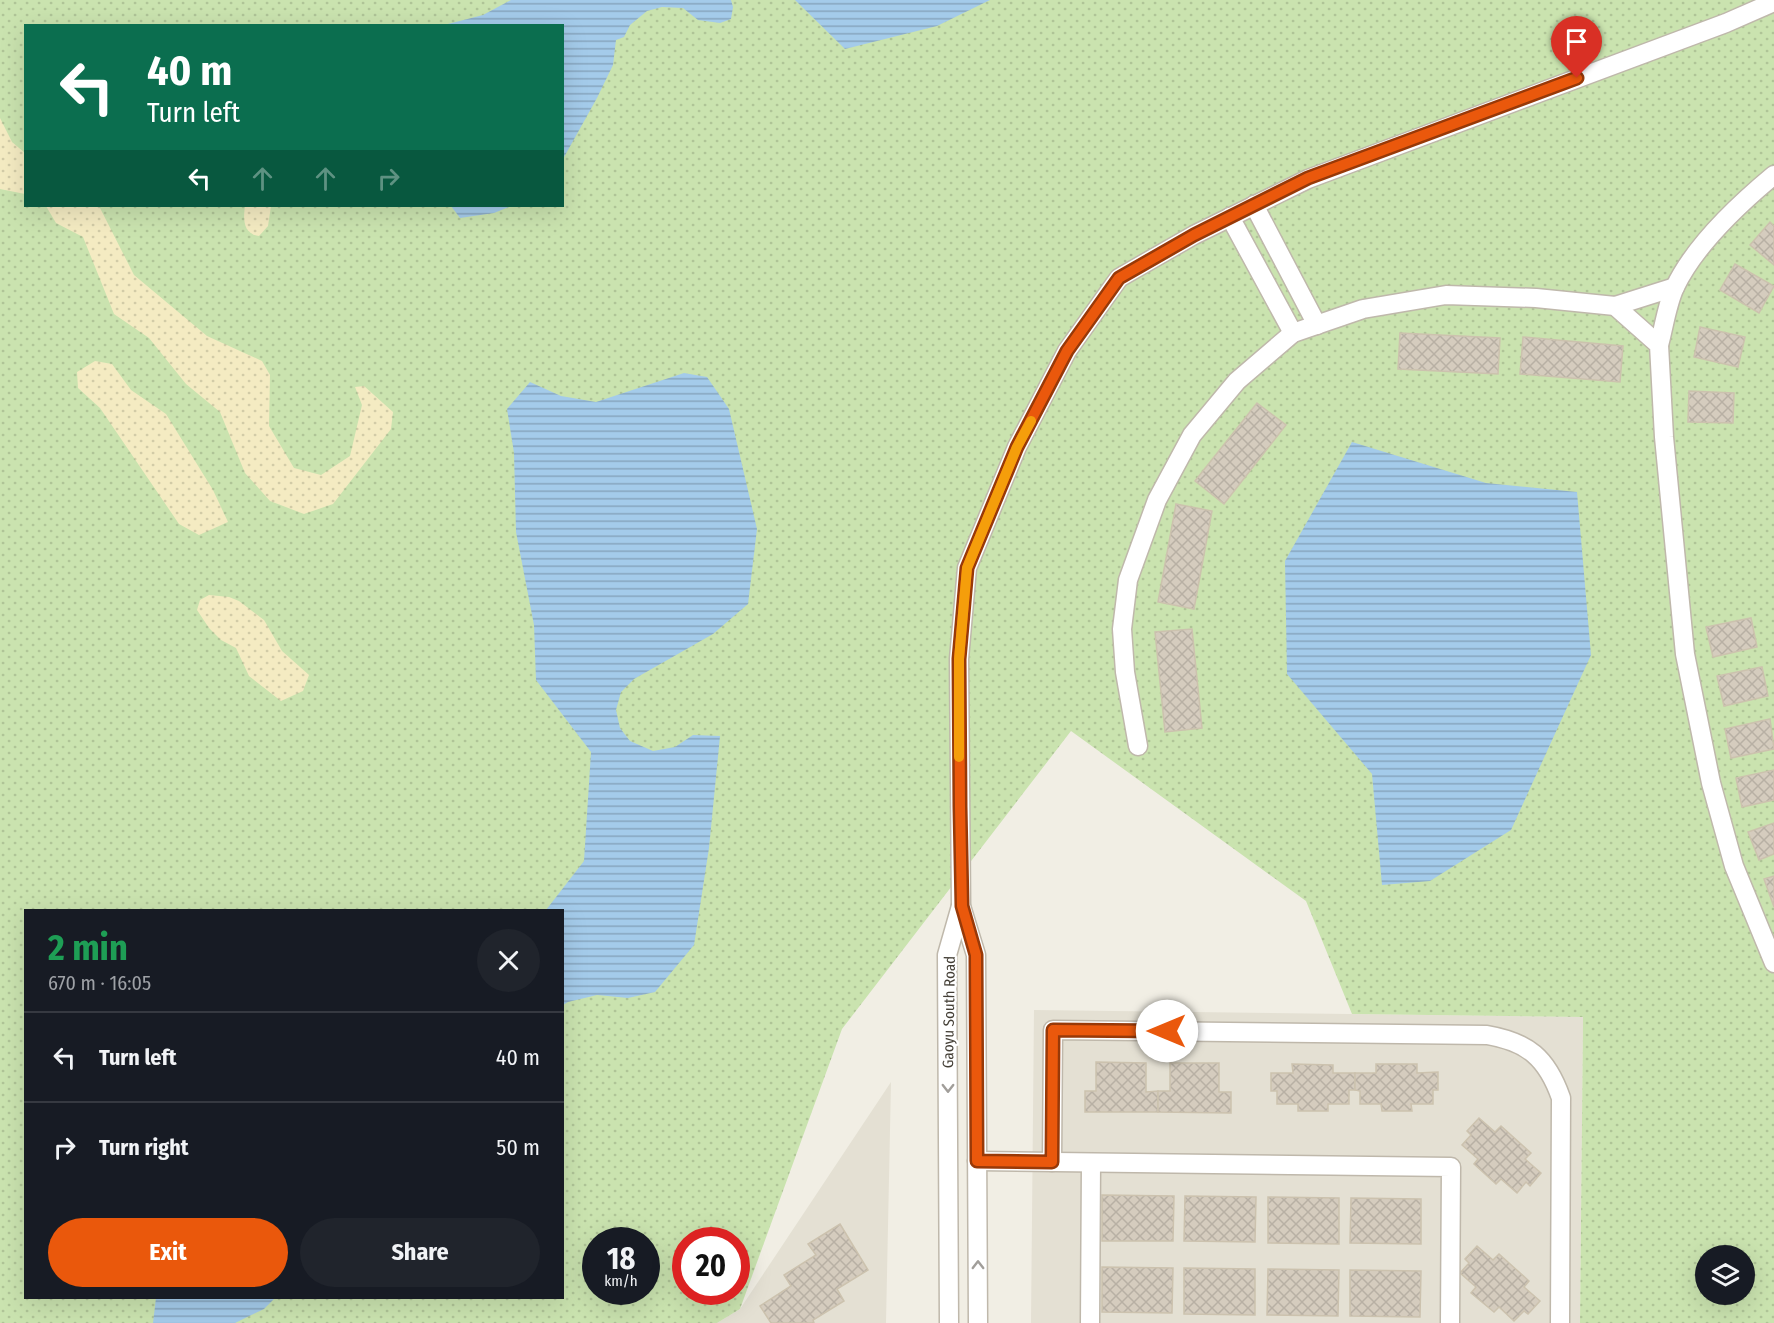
<!DOCTYPE html>
<html lang="en">
<head>
<meta charset="utf-8">
<style>
	body { margin:0; font-family:"Fira Sans Condensed",sans-serif; background:#20242c; color:#f1f3f6; height:100vh; display:flex; flex-direction:column; font-size:22px; white-space:nowrap }
	* { box-sizing:border-box; margin:0 }
	p { font-size:20px; color:#9ea1a6 }
	.icon { flex:none; width:33px; height:33px; fill:none; stroke:currentColor; stroke-width:2; stroke-linecap:round; stroke-linejoin:round }
	.map { position:relative; flex:1; overflow:hidden }
	.panel { position:absolute; left:24px; top:909px; width:540px; height:390px; display:flex; flex-direction:column; background:#171b24; border-radius:0px; box-shadow:0 6px 24px #0002 }
	.panel>* { flex:none }
	.guide { position:absolute; left:24px; top:24px; width:540px; height:183px; border-radius:0px; box-shadow:0 6px 24px #0002; background:#0b6e4f; color:#fff; overflow:hidden }
	.controls { position:absolute; left:1695px; top:1245px; display:grid; gap:12px }
	.controls a { display:grid; place-items:center; width:60px; height:60px; border-radius:50%; background:#171b24; box-shadow:0 6px 24px #0002; font-size:30px }
	.speed { position:absolute; left:582px; top:1227px; display:flex; gap:12px; font-size:30px; font-weight:700; text-align:center }
	.speed>* { display:grid; place-content:center; width:78px; height:78px; border-radius:50%; background:#171b24; box-shadow:0 6px 24px #0002; line-height:1 }
	.speed small { font-size:15px; font-weight:400 }
	.speed .limit { border:9px solid #d22; background:#fff; color:#111 }
	.pin { position:absolute; display:grid; place-items:center; width:51px; height:51px; color:#fff; margin:-62px -26px; border-radius:50% 50% 50% 0; rotate:-45deg; box-shadow:0 0 6px #0007 }
	.pin .icon { rotate:45deg }
	.me { position:absolute; width:66px; margin:-33px; rotate:270deg; stroke-linejoin:round; filter:drop-shadow(0 0 4px #0008) }
	.turn { display:flex; align-items:center; gap:21px; height:126px; padding:0 24px; font-size:27px }
	.turn .icon { width:78px; height:78px; stroke-width:2.5 }
	.turn b { display:block; font-size:42px; line-height:51px }
	.lanes { display:flex; align-items:center; height:57px; padding:0 24px; background:#0003; justify-content:center; gap:30px; direction:ltr }
	.lanes .off { opacity:.35 }
	.round { display:grid; place-items:center; flex:none; width:63px; height:63px; border-radius:32px; background:#20242c }
	.headline { display:flex; align-items:center; justify-content:space-between; height:102px; padding:0 24px }
	h1 { font-size:36px; font-weight:700; line-height:45px; color:#1e9e55 }
	.cta { display:flex; gap:12px; margin-top:auto; padding:12px 24px }
	.cta a { flex:1; height:69px; border-radius:36px; background:#ea580c; color:#fff; font-size:24px; font-weight:700; line-height:69px; text-align:center }
	.cta a+a { background:#20242c; color:#f1f3f6 }
	ul { padding:0; list-style:none }
	li { display:flex; align-items:center; gap:18px; height:90px; padding:0 24px; border-top:2px solid #363941 }
	li div { flex:1 }
	li b { display:block; font-size:22px }
	li em { font-style:normal }
	.map>svg:first-child { display:block }
</style>
</head>
<body>
<div class="map">
<svg width="1774" height="1323" viewBox="0 0 1774 1323">
	<defs>
		<pattern id="grass-dots" width="8" height="8" patternUnits="userSpaceOnUse" patternTransform="scale(1.5)"><rect width="8" height="8" fill="#cae3af"/><path d="M2 2h.1M6 6h.1" fill="none" stroke="#afc497" stroke-width="1.8" stroke-linecap="round"/></pattern>
		<pattern id="sand-dots" width="8" height="8" patternUnits="userSpaceOnUse" patternTransform="scale(1.5)"><rect width="8" height="8" fill="#f4ebc2"/><path d="M2 2h.1M6 6h.1" fill="none" stroke="#d2cba7" stroke-width="1.8" stroke-linecap="round"/></pattern>
		<pattern id="water-rules" width="6" height="5" patternUnits="userSpaceOnUse" patternTransform="scale(1.5)"><rect width="6" height="5" fill="#a4cbea"/><path d="M0 2.5h6" fill="none" stroke="#87a6be"/></pattern>
		<pattern id="building-cross-hatch" width="8" height="8" patternUnits="userSpaceOnUse" patternTransform="scale(1.5)"><rect width="8" height="8" fill="#d5ccbe"/><path d="M0 0l8 8M0 8l8-8" fill="none" stroke="#b8b0a4"/></pattern>
	</defs>
	<rect width="100%" height="100%" fill="#f1eee4"/>
	<g fill="#e4e0d3">
		<path d="M1034,1010L1583,1017L1580,1323H1031Z"/>
		<path d="M891,1082L886,1323H717L740,1309Z"/>
	</g>
	<path fill="url(#grass-dots)" fill-rule="evenodd" d="M0,0H1774V1323H1580L1583,1017L1352,1014L1306,901L1071,731L842,1029L740,1309L717,1323H0ZM26,26H562V206H26ZM26,910H562V1298H26ZM596,1240H646V1292H596ZM686,1240H736V1292H686ZM1706,1256H1744V1294H1706Z"/>
	<g fill="url(#sand-dots)">
		<path d="M0,118L12,142L25,153V194L0,189Z"/>
		<path d="M46,206H99L134,275L207,336L262,361L270,375L269,426L294,468L321,475L350,456L362,405L355,387L364,386L393,412L391,429L333,504L304,514L270,501L245,473L220,412L186,384L149,338L114,314L83,237L56,223Z"/>
		<path d="M245,206H271L268,226L259,236C243,234 243,219 245,206Z"/>
		<path d="M95,361L112,364L131,390L166,414L213,490L228,522L199,535L179,524L100,408L78,388L77,372Z"/>
		<path d="M209,595L229,597L239,601L264,620L282,651L309,675L303,691L281,701L249,676L236,648L221,640L209,628L197,610L200,600Z"/>
	</g>
	<g fill="url(#water-rules)">
		<path d="M511,0H731L733,7L731,19L720,23L698,20L683,8L662,7L647,11L630,25L624,37L616,40L613,65L597,98L563,159L562,26L444,25L483,15Z"/>
		<path d="M795,0H990L937,26L845,49Z"/>
		<path d="M451,206H511L494,213L460,218Z"/>
		<path d="M684,373L707,377L729,409L757,529L748,604L713,634L634,679L621,692L616,710L620,728L630,741L653,751L675,747L693,735L720,736L709,848L694,945L655,992L628,998L597,995L568,1002L563,1005L562,910H546L584,861L591,752L536,680L534,625L516,532L514,453L507,409L530,382L561,396L596,402Z"/>
		<path d="M1352,442L1486,483L1577,492L1591,655L1511,830L1430,881L1382,885L1372,774L1287,674L1285,561Z"/>
		<path d="M156,1298H275L264,1309L235,1323H153Z"/>
	</g>
	<g fill="url(#building-cross-hatch)" stroke="#ccc2ae" stroke-width="1.5">
		<path d="M1770,222L1774,226V265L1750,245Z"/>
		<path d="M1735,264L1774,286L1759,313L1720,290Z"/>
		<path d="M1700,327L1745,337L1738,367L1694,357Z"/>
		<path d="M1400,333L1500,338L1498,374L1398,369Z"/>
		<path d="M1523,337L1623,346L1620,382L1520,374Z"/>
		<path d="M1689,391L1734,393L1733,423L1688,422Z"/>
		<path d="M1257,403L1286,425L1224,504L1195,481Z"/>
		<path d="M1176,504L1212,511L1194,609L1158,602Z"/>
		<path d="M1751,618L1757,647L1713,657L1706,627Z"/>
		<path d="M1192,629L1202,728L1165,732L1155,632Z"/>
		<path d="M1762,667L1768,696L1724,706L1717,676Z"/>
		<path d="M1770,719L1774,749L1731,758L1725,729Z"/>
		<path d="M1774,770V800L1742,807L1736,778Z"/>
		<path d="M1774,823V854L1759,860L1748,832Z"/>
		<path d="M1774,876V907L1764,879Z"/>
		<path d="M1096,1062L1146,1063V1092L1158,1091V1112H1085V1091H1096Z"/>
		<path d="M1170,1063H1219V1092H1231V1113L1158,1112V1091H1170Z"/>
		<path d="M1292,1064L1333,1065V1073H1355V1090H1349V1104H1328V1111H1298V1104H1277V1091H1271V1073H1293Z"/>
		<path d="M1376,1064H1417V1073L1438,1072V1090H1433V1104H1411L1412,1111H1382L1381,1104H1360V1091L1355,1090V1073H1376Z"/>
		<path d="M1479,1118L1495,1132L1501,1126L1531,1153L1525,1159L1541,1173L1530,1186L1526,1182L1517,1193L1501,1179L1496,1184L1474,1164L1478,1159L1462,1145L1471,1135L1467,1131Z"/>
		<path d="M1102,1195L1174,1196L1173,1241H1102Z"/>
		<path d="M1185,1196L1256,1197L1255,1242L1184,1241Z"/>
		<path d="M1268,1197L1339,1198V1244L1268,1243Z"/>
		<path d="M1351,1198L1421,1199V1244L1350,1243Z"/>
		<path d="M840,1224L868,1270L837,1289L844,1301L813,1320L814,1323H771L760,1306L791,1286L784,1275L816,1255L808,1244Z"/>
		<path d="M1477,1246L1493,1260L1499,1254L1529,1281L1524,1287L1540,1301L1528,1314L1524,1311L1514,1321L1499,1307L1494,1312L1471,1293L1476,1287L1460,1273L1469,1263L1465,1259Z"/>
		<path d="M1102,1267L1173,1268L1172,1313L1102,1312Z"/>
		<path d="M1184,1268L1255,1269V1315L1184,1314Z"/>
		<path d="M1268,1269L1339,1270L1338,1316L1267,1315Z"/>
		<path d="M1350,1270L1421,1271L1420,1317L1350,1316Z"/>
	</g>
	<g fill="none" stroke-linecap="round" stroke-linejoin="round">
		<g stroke="#bfb8ab" stroke-width="21">
			<g id="minor">
				<path d="M1254,205L1317,325"/>
				<path d="M1230,217L1293,333"/>
				<path d="M1615,306L1675,287"/>
				<path d="M1659,345C1664,327 1667,304 1675,287C1695,245 1739,204 1774,175"/>
				<path d="M1138,746L1125,672L1122,629L1128,580L1157,500L1192,435L1237,381L1293,333L1363,309L1446,295L1536,298L1615,306L1659,345L1664,437L1685,654L1711,783L1734,866L1774,963"/>
				<path d="M977,1161L1451,1167L1450,1323"/>
				<path d="M1052,1162L1053,1030L1487,1035C1528,1042 1547,1058 1561,1098L1560,1323"/>
				<path d="M949,1323L947,955L961,906"/>
				<path d="M978,1323L976,955L961,906L959,659L967,568L1017,447L1067,351L1119,278L1194,235L1308,179L1726,23L1774,2"/>
				<path d="M1090,1323L1091,1163"/>
			</g>
		</g>
		<use href="#minor" stroke="#fff" stroke-width="18"/>
	</g>
	<defs><path id="oneway-chevron" d="M-2-3.5L2.5 0L-2 3.5" fill="none" stroke-width="1.6" stroke-linecap="round" stroke-linejoin="round" transform="scale(1.5)"/></defs>
	<g stroke="#a19e9a">
		<use href="#oneway-chevron" transform="translate(948 1088) rotate(90)"/>
		<use href="#oneway-chevron" transform="translate(978 1265) rotate(-90)"/>
	</g>
	<g fill="none" stroke-linecap="round" stroke-linejoin="round">
		<g stroke="#983908" stroke-width="15">
			<path id="route" d="M1167,1031L1053,1030L1052,1162L977,1161L976,955L962,906L960,807L959,659L967,568L1017,447L1067,351L1119,278L1194,235L1308,178L1577,78"/>
		</g>
		<use href="#route" stroke="#ea580c" stroke-width="10"/>
		<path stroke="#f59e0b" stroke-width="10" d="M959,757V659L967,568L1017,447L1031,421"/>
	</g>
	<g text-anchor="middle" dominant-baseline="central" stroke-width="4.5" stroke-linejoin="round" paint-order="stroke">
		<g font-size="15" fill="#433e35" stroke="#fff">
			<text transform="translate(949 1012) rotate(-89)">Gaoyu South Road</text>
		</g>
	</g>
</svg>
<div class="controls">
<a><svg class="icon" aria-label="layers" viewBox="0 0 24 24"><path d="M12 4l9 5-9 5-9-5zM3 14l9 5 9-5"/></svg></a>
</div>
<div class="speed"><div>18<small>km/h</small></div><div class="limit">20</div></div>
<div class="pin" style="left:1577px;top:78px;background:#d93025"><svg class="icon" aria-label="arrive" viewBox="0 0 24 24"><path d="M6 21V4h12l-3 4 3 4H6"/></svg></div>
<svg class="me" style="left:1167px;top:1031px" viewBox="-20 -20 40 40"><circle r="19" fill="#fff"/><path d="M0-13L10 11 0 6-10 11z" fill="#ea580c"/></svg>
<div class="guide">
<div class="turn"><svg class="icon" aria-label="left" viewBox="0 0 24 24"><path d="M17 20v-9H6M10 6l-5 5 5 5"/></svg><div><b>40 m</b>Turn left</div></div>
<div class="lanes"><svg class="icon" aria-label="left" viewBox="0 0 24 24"><path d="M17 20v-9H6M10 6l-5 5 5 5"/></svg><svg class="icon off" aria-label="ahead" viewBox="0 0 24 24"><path d="M12 20V5M6 11l6-6 6 6"/></svg><svg class="icon off" aria-label="ahead" viewBox="0 0 24 24"><path d="M12 20V5M6 11l6-6 6 6"/></svg><svg class="icon off" aria-label="right" viewBox="0 0 24 24"><path d="M7 20v-9h11M14 6l5 5-5 5"/></svg></div>
</div>
<section class="panel">
<div class="headline"><div><h1>2 min</h1><p>670 m · 16:05</p></div><a class="round"><svg class="icon" aria-label="close" viewBox="0 0 24 24"><path d="M6 6l12 12M18 6L6 18"/></svg></a></div>
<ul>
<li><svg class="icon" aria-label="left" viewBox="0 0 24 24"><path d="M17 20v-9H6M10 6l-5 5 5 5"/></svg><div><b>Turn left</b></div><em>40 m</em></li>
<li><svg class="icon" aria-label="right" viewBox="0 0 24 24"><path d="M7 20v-9h11M14 6l5 5-5 5"/></svg><div><b>Turn right</b></div><em>50 m</em></li>
</ul>
<div class="cta"><a>Exit</a><a>Share</a></div>
</section>
</div>
</body>
</html>
